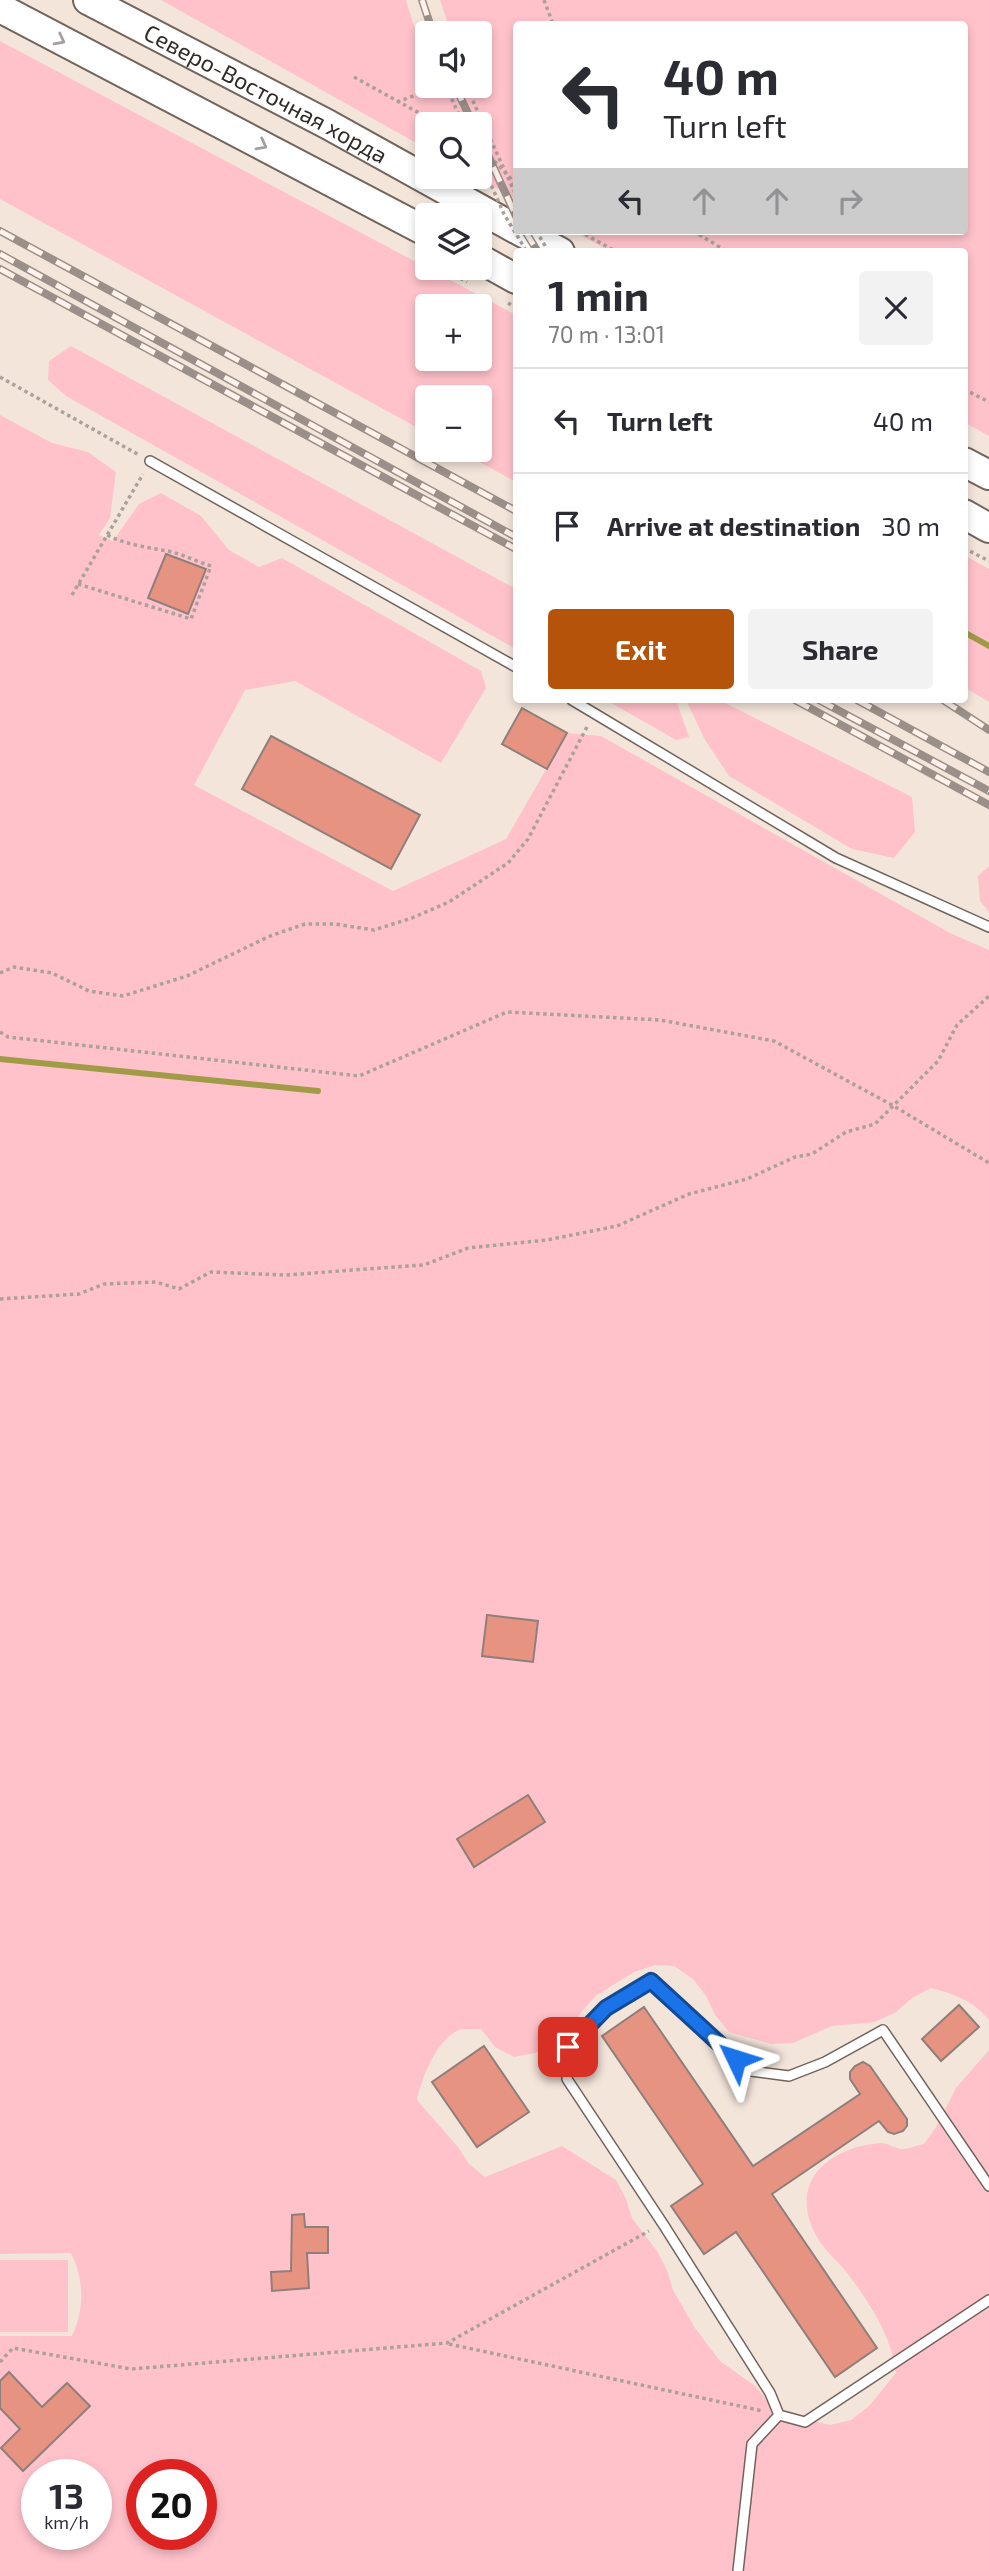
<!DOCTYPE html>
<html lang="en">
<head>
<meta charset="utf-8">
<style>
	body { margin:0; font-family:"Exo 2",sans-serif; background:#f2f2f3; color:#2b2b33; height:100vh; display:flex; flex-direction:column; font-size:26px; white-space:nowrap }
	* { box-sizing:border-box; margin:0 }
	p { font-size:23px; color:#7c7c81 }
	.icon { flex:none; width:38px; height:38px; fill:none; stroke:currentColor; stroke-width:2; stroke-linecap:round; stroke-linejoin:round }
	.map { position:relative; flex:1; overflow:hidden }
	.sheet { position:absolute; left:513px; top:248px; width:455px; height:455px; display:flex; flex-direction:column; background:#fff; border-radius:7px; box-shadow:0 4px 10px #0003 }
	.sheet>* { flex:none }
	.top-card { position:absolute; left:513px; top:21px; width:455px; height:214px; border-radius:7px; box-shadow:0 4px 10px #0003; background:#fff; color:#2b2b33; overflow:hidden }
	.tools { position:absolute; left:415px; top:21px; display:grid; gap:14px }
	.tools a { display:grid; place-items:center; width:77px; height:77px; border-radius:7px; background:#fff; box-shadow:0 4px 10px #0003; font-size:35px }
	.speed { position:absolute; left:21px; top:2459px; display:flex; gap:14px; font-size:35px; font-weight:700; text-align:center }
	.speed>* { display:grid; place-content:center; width:91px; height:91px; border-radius:50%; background:#fff; box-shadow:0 4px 10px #0003; line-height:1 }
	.speed small { font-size:18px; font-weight:400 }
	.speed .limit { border:10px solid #d22; background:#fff; color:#111 }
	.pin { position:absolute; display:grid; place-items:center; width:60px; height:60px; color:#fff; margin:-30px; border-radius:14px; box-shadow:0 4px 10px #0006 }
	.me { position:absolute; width:77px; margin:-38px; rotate:311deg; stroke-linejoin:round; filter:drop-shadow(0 0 5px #0008) }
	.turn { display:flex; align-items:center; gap:24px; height:147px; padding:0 35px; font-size:32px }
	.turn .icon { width:91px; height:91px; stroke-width:2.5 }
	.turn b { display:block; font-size:49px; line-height:60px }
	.lanes { display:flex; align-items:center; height:66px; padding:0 35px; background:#0003; justify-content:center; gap:35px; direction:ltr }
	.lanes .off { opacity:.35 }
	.round { display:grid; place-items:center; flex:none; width:74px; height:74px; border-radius:7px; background:#f2f2f3 }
	.headline { display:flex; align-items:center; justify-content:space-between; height:119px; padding:0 35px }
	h1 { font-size:42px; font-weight:700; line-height:52px }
	.action { display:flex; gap:14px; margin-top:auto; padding:14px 35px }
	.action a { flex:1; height:80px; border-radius:7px; background:#b45309; color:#fff; font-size:28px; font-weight:700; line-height:80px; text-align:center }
	.action a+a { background:#f2f2f3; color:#2b2b33 }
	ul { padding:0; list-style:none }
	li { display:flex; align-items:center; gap:21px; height:105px; padding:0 35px; border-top:2px solid #e1e1e2 }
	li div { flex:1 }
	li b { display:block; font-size:26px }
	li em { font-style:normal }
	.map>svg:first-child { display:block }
</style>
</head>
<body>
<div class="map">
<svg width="989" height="2571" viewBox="0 0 989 2571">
	<rect width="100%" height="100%" fill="#f4e5db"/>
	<g fill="#ffc2cb" fill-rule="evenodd">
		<path d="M161,0H406L415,29L427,59V86H438L443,96C456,96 466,86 480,86V33H451L440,0H989V436L964,422V252H611L573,231H964V24H516V199L477,177H480V124H427V149Z"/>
		<path d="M0,41L516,315V482L458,450H480V397H427V433L0,199ZM427,306H480V359H427Z"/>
		<path d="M71,346L516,589V649L66,396L48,380L49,361Z"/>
		<path d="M0,415L52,443L88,452L116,472L110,518L99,535L113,541L139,504L161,493L201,516L229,550L259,567L282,558L481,671L486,688L441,763L295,681L245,690L194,785L393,891L506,839L567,733L601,736L950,933L989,950V2020C974,2001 954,1994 931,1988L912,1998L896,2012L875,2022L832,2026L793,2043L771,2044L729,2032L715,2015L706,1996L693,1979L674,1966L655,1965L634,1972L597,1995L582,2011L572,2028L535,2053L514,2057L495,2047L481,2029C475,2030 465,2028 459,2030C437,2039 421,2079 417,2100L458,2147L469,2164L485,2177L562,2146L616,2180L626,2199L632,2218L657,2251L667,2270L673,2290L695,2328L720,2361L755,2386L768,2401L785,2414L830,2425L851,2420L869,2406L896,2373C892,2338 872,2307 851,2278C842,2265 829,2255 820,2242C791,2197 811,2159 861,2146C867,2145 876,2143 882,2143C889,2144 896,2149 903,2149C909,2149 917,2145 924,2144L936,2127L956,2088L989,2050V2571H0V2408L20,2429L1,2448L23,2471L90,2406L67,2383L42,2407L9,2372L0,2381V2336H72C85,2309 84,2279 71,2253L0,2254ZM527,1795L545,1822L474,1866L457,1839ZM37,2474H96V2534H37ZM142,2474H201V2534H142Z"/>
		<path d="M964,555L989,569V702L964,687Z"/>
		<path d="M606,700H676L689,737L676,740Z"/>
		<path d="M686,700H719L912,797L915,832L894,858L852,849L729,776L705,740Z"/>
		<path d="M989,866V912L980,901L978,876Z"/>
		<rect x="0" y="2260" width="68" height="72"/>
	</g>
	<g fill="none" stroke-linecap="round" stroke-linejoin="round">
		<g stroke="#a19b48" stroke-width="6">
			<path d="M964,632L989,646"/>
			<path d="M0,1059L318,1091"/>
		</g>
	</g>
	<g fill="#e69381" stroke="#8f7f7b" stroke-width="2">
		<path d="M166,554L206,569L188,614L148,598Z"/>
		<path d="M522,708L567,733L547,769L502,744Z"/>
		<path d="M271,736L420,815L391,869L242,789Z"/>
		<path d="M487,1615L538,1621L533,1662L482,1656Z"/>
		<path d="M528,1795L545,1822L474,1867L457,1839Z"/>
		<path d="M959,2005L979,2027L941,2061L922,2039Z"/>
		<path d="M644,2007L753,2166L860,2094L850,2079V2072L855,2066L863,2062L870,2066L907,2119V2126L903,2131L894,2134L888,2132L879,2121L772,2194L877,2348L835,2377L736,2232L704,2254L671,2206L703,2184L602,2036Z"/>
		<path d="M484,2046L529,2112L477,2147L432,2082Z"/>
		<path d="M304,2214L305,2227H328V2253H307L309,2288L272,2291L271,2272L291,2271L292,2215Z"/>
		<path d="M9,2372L42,2407L67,2383L90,2406L23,2471L1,2448L20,2429L0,2408V2381Z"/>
	</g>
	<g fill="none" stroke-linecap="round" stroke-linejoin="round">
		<g stroke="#71645b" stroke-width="12">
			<g id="service">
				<path d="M150,461L516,667"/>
				<path d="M572,700L836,858L989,927"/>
				<path d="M779,2415L770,2393L663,2224L567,2079L568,2047L606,2008L651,1981L721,2047L751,2071L789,2076L825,2062L883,2030L989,2186"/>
				<path d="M738,2571L752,2444L779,2415L805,2422L989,2300"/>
			</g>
		</g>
		<g stroke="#71645b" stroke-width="32">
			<g id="primary">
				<path id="s1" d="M88,0L327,124L516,229"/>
				<path d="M0,8L427,232"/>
				<path d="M520,231L560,252"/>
				<path d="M480,259L516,279"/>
				<path d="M964,462L989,475"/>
				<path d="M964,514L989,528"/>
			</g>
		</g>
		<g stroke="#aca199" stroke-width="3.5" stroke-dasharray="3.5 3.5" stroke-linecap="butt">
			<path d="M544,0L553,24"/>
			<path d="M480,68L482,67"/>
			<path d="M354,77L439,124"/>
			<path d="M446,86L463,124"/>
			<path d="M466,86L467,88"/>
			<path d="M397,102L440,86"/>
			<path d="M480,146L516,184"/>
			<path d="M579,231L617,252"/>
			<path d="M693,231L728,252"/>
			<path d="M442,268L467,282"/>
			<path d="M508,303L516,308"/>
			<path d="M0,377L139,455"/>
			<path d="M964,389L989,402"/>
			<path d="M964,548L989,561"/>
			<path d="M78,584L191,619L211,566C195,561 178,552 162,550C144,547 125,544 107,535"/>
			<path d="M72,595L143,474"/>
			<path d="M0,973L14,967L52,973L89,991L123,996L187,976L270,936L305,924H335L374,930L412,918L449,902L508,863L528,839L588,725"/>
			<path d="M0,1032L8,1037L359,1076L507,1012L660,1020L774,1041L892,1105L989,1163"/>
			<path d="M0,1299L79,1294L104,1284L156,1282L179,1289L211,1272L285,1275L424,1265L468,1248L547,1240L617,1226L689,1194L747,1179L795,1157L812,1154L846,1132L875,1124L938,1061L957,1025L989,996"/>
			<path d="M449,2344L763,2411"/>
			<path d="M0,2362L13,2348L131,2369L447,2343L649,2231"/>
		</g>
		<use href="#service" stroke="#fff" stroke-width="9"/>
		<use href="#primary" stroke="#fff" stroke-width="28"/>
		<g stroke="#9b9089" stroke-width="8">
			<g id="rail">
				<path d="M422,0L433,33"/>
				<path d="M455,86L473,124"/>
				<path d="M480,138L516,216"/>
				<path d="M0,231L516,511"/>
				<path d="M525,231L538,252"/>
				<path d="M0,254L516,537"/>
				<path d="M0,269L516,549"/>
				<path d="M795,700L989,805"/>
				<path d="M819,700L989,791"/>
				<path d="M857,700L989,772"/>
				<path d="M943,700L989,730"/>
			</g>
		</g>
		<use href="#rail" stroke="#fff3eb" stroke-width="5" stroke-dasharray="16" stroke-linecap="butt"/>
		<g stroke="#aca199" stroke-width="3.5" stroke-dasharray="3.5 3.5" stroke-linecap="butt">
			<path d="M467,88L516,195"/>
			<path d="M480,160L504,214L527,252"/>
			<path d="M536,231L549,252"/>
		</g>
	</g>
	<defs><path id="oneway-chevron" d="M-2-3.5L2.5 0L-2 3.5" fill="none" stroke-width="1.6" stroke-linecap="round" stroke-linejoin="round" transform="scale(1.75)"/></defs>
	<g stroke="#a29f9e">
		<use href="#oneway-chevron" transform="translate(60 40) rotate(28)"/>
		<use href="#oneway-chevron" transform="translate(262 145) rotate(28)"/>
	</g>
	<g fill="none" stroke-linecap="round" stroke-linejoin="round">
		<g stroke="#114b97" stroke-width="18">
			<path id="route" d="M568,2047L606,2008L651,1981L736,2059"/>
		</g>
		<use href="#route" stroke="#1a73e8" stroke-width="12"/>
	</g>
	<g text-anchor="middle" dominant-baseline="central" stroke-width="7" stroke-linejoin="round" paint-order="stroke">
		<g font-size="23" fill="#302a27" stroke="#fff3eb">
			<text stroke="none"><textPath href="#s1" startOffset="201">Северо-Восточная хорда</textPath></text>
		</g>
	</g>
</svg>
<div class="tools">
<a><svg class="icon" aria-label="sound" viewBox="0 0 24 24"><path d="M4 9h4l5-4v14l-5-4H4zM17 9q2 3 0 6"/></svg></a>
<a><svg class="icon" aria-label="search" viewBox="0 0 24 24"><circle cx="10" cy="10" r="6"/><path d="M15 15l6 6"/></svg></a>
<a><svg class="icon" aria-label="layers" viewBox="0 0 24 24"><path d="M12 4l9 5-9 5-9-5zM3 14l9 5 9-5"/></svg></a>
<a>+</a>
<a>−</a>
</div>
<div class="speed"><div>13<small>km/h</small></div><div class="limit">20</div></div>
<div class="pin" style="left:568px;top:2047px;background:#d93025"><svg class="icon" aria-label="arrive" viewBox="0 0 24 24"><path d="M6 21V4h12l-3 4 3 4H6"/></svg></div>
<svg class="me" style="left:736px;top:2059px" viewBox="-20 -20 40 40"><path d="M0-17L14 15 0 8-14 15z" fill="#1a73e8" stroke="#fff" stroke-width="4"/></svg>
<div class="top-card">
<div class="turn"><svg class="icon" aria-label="left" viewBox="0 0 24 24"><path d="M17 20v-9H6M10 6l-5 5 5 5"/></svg><div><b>40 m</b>Turn left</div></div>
<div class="lanes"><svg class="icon" aria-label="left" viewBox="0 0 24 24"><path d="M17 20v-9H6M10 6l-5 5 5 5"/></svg><svg class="icon off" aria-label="ahead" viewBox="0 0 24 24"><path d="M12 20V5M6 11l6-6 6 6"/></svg><svg class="icon off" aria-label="ahead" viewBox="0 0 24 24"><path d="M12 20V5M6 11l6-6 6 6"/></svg><svg class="icon off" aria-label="right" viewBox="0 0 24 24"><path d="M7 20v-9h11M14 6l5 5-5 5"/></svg></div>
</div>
<section class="sheet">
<div class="headline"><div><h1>1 min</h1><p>70 m · 13:01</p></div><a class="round"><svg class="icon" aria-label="close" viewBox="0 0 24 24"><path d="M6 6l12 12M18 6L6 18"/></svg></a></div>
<ul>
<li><svg class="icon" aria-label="left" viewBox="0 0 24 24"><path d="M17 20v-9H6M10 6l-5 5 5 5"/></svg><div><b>Turn left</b></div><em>40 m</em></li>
<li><svg class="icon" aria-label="arrive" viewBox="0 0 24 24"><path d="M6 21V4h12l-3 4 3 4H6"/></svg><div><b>Arrive at destination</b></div><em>30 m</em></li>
</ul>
<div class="action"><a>Exit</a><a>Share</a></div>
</section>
</div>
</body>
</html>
